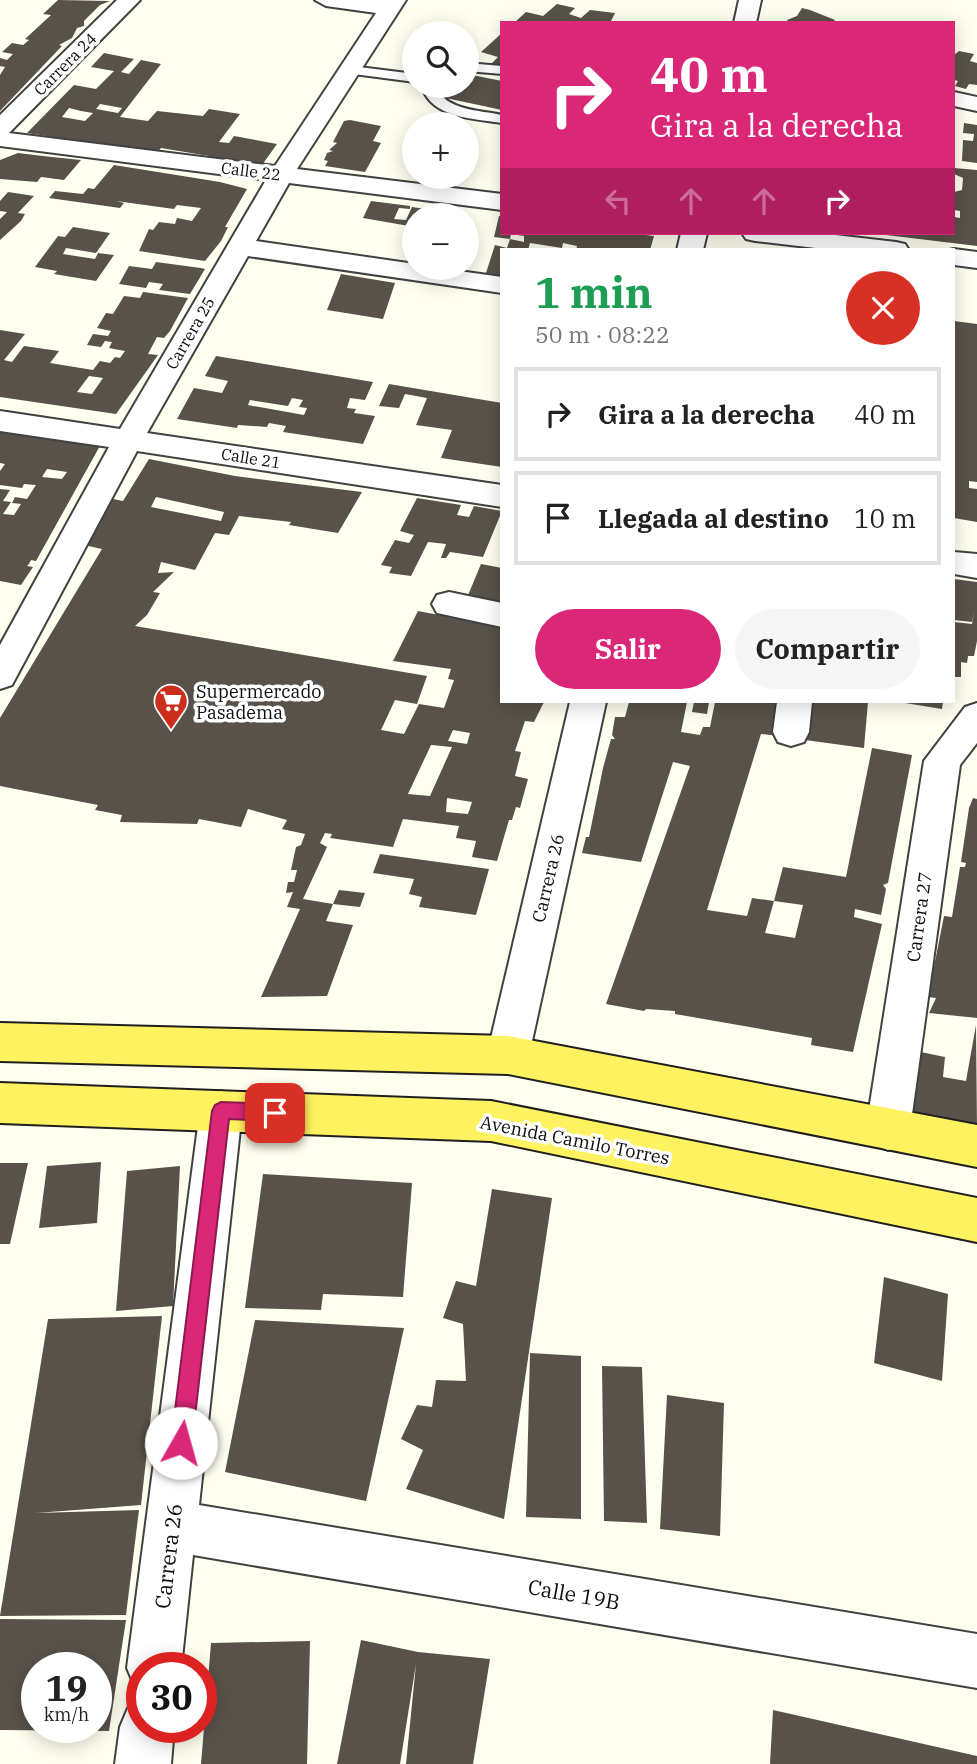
<!DOCTYPE html>
<html lang="es">
<head>
<meta charset="utf-8">
<style>
	body { margin:0; font-family:"IBM Plex Serif",serif; background:#f6f6f6; color:#222; height:100vh; display:flex; flex-direction:column; font-size:26px; white-space:nowrap }
	* { box-sizing:border-box; margin:0 }
	p { font-size:23px; color:#767676 }
	.icon { flex:none; width:38px; height:38px; fill:none; stroke:currentColor; stroke-width:2; stroke-linecap:round; stroke-linejoin:round }
	.map { position:relative; flex:1; overflow:hidden }
	.details { position:absolute; left:500px; top:248px; width:455px; height:455px; display:flex; flex-direction:column; background:#fff; border-radius:0px; box-shadow:0 4px 18px #0003 }
	.details>* { flex:none }
	.banner { position:absolute; left:500px; top:21px; width:455px; height:214px; border-radius:0px; box-shadow:0 4px 18px #0003; background:#db2777; color:#fff; overflow:hidden }
	.fabs { position:absolute; left:402px; top:21px; display:grid; gap:14px }
	.fabs a { display:grid; place-items:center; width:77px; height:77px; border-radius:50%; background:#fff; box-shadow:0 4px 18px #0003; font-size:35px }
	.speed { position:absolute; left:21px; top:1652px; display:flex; gap:14px; font-size:35px; font-weight:700; text-align:center }
	.speed>* { display:grid; place-content:center; width:91px; height:91px; border-radius:50%; background:#fff; box-shadow:0 4px 18px #0003; line-height:1 }
	.speed small { font-size:18px; font-weight:400 }
	.speed .limit { border:10px solid #d22; background:#fff; color:#111 }
	.pin { position:absolute; display:grid; place-items:center; width:60px; height:60px; color:#fff; margin:-30px; border-radius:14px; box-shadow:0 4px 10px #0006 }
	.me { position:absolute; width:77px; margin:-38px; rotate:7deg; stroke-linejoin:round; filter:drop-shadow(0 0 5px #0008) }
	.turn { display:flex; align-items:center; gap:24px; height:147px; padding:0 35px; font-size:32px }
	.turn .icon { width:91px; height:91px; stroke-width:2.5 }
	.turn b { display:block; font-size:49px; line-height:60px }
	.lanes { display:flex; align-items:center; height:66px; padding:0 35px; background:#0003; justify-content:center; gap:35px; direction:ltr }
	.lanes .off { opacity:.35 }
	.round { display:grid; place-items:center; flex:none; width:74px; height:74px; border-radius:37px; background:#f6f6f6 }
	.headline { display:flex; align-items:center; justify-content:space-between; height:119px; padding:0 35px }
	h1 { font-size:42px; font-weight:700; line-height:52px; color:#1e9e55 }
	.button { display:flex; gap:14px; margin-top:auto; padding:14px 35px }
	.button a { flex:1; height:80px; border-radius:42px; background:#db2777; color:#fff; font-size:28px; font-weight:700; line-height:80px; text-align:center }
	.button a+a { background:#f6f6f6; color:#222 }
	ul { padding:0; list-style:none }
	li { display:flex; align-items:center; gap:21px; height:94px; margin:0 14px 10px; padding:0 21px; border:4px solid #e0e0e0; border-radius:0px }
	li div { flex:1 }
	li b { display:block; font-size:26px }
	li em { font-style:normal }
	.map>svg:first-child { display:block }
</style>
</head>
<body>
<div class="map">
<svg width="977" height="1764" viewBox="0 0 977 1764">
	<rect width="100%" height="100%" fill="#fffff0"/>
	<g fill="#58524a" fill-rule="evenodd">
		<path d="M58,0L110,1L100,5L84,21V26L77,28L72,38L59,45L62,46L0,111V75L5,67L0,66V58L7,60L13,54L2,52L12,43L23,45L29,40L25,39L51,15L43,14Z"/>
		<path d="M557,4L575,8L569,14L581,18L590,10L615,13L610,23H514L526,12L543,16Z"/>
		<path d="M802,8L810,10L835,20L833,23H789L787,20L797,16Z"/>
		<path d="M502,33V73L487,68L498,57L481,52Z"/>
		<path d="M959,51L974,54L970,61L977,63V85L969,84L966,89L955,86L958,81L954,80V55Z"/>
		<path d="M104,53L134,59L121,72L129,74L141,60L161,64L120,117L148,121L157,111L203,116L209,109L240,114L219,142L229,143L234,136L277,144L262,165L202,164L209,156L161,148L157,153L27,133L74,85L96,89L114,71L91,67ZM100,104L122,108L118,113L96,109ZM69,108L81,111L93,113L85,121L62,117Z"/>
		<path d="M467,74L502,81V110L441,97L446,91L433,86H467Z"/>
		<path d="M350,120L381,126L373,141L381,143L365,172L325,166L328,161L324,160L327,153L333,151L329,150L337,143L333,142L344,121Z"/>
		<path d="M964,123L977,125V163L962,161L963,140L973,141L974,134L963,133Z"/>
		<path d="M18,153L43,156L81,160L64,180L41,177L37,182L0,179V160Z"/>
		<path d="M114,165L220,182L247,189L225,227H228L221,241L205,261L139,251L149,229L153,230L159,222L175,224L177,218L192,221L201,208L177,205L174,209L116,201L124,203L120,208L49,198L55,191L83,194L88,188L94,189Z"/>
		<path d="M954,168L977,170V246L886,235L954,233V217L960,218V211L954,210V192L962,190L963,178L954,174Z"/>
		<path d="M8,192L34,196L18,213L25,214L21,221L0,240V219L7,212L0,211V201Z"/>
		<path d="M371,201L410,206V209L399,208L394,219L406,220L412,207L439,211L438,215H415V221H411L409,226L363,218Z"/>
		<path d="M499,216H502V233H630L654,236L650,250L598,248L597,250H576L577,246L563,243L562,248L530,243L528,250H502V276L494,277L497,275L486,273L495,245L507,248L510,239L524,242V236L511,234L510,239L494,237Z"/>
		<path d="M73,227L110,233L96,253L66,248L63,254L95,259L98,253L114,255L96,281L54,274L57,271L35,267L58,236L65,237Z"/>
		<path d="M156,262L201,268L205,269L190,294L159,290L163,284L149,282L146,288L119,284L129,266L152,269Z"/>
		<path d="M341,274L395,283L383,319L327,310Z"/>
		<path d="M143,292L188,298L170,331L164,338L157,337L148,354L158,355L116,414L0,397V330L25,334L4,360L12,362L24,346L59,351L50,363L93,370L100,361L110,363L115,357L120,358L125,351L109,348L112,342L105,341L101,347L87,345L93,334L108,336L111,331L97,328L106,313L113,314L124,296L140,298ZM89,376L103,378L92,394L77,392Z"/>
		<path d="M954,321L977,324V482L969,481V488L977,489V522L954,518Z"/>
		<path d="M216,356L373,382L365,400L350,398L347,408L356,409L354,413L375,416L363,444L283,432L286,426L269,423L267,427L238,425L237,428L177,419L194,388L222,393L228,381L205,376ZM292,398L303,400L299,407L307,408L304,415L248,405L250,400L288,406Z"/>
		<path d="M389,384L502,403V467L441,458L452,430L416,425L427,398L405,394L399,408L379,406Z"/>
		<path d="M0,431L101,444L36,561L31,560L29,564L27,566L33,567L21,585L0,581V489L10,490L3,501L11,502L3,514L14,515L21,504L12,503L15,497L27,499L36,485L24,484L22,488L0,485V471L5,464L0,463ZM47,469L67,472L62,479L42,477Z"/>
		<path d="M149,459L235,476L362,492L338,533L289,525L291,522L239,516L229,535L215,533L195,570L161,562L158,573L174,572L153,592L160,593L147,615L135,626L427,676L417,704L395,700L381,730L404,734L419,704L444,708L454,680L448,679L451,669L393,661L418,611L502,627V702H544L534,722L525,721L515,751L521,752L515,776L528,779L520,808L516,807L512,820H509L497,861L472,857L476,841L456,838L459,826L403,819L393,847L330,838L332,834L325,833L320,843L327,847L303,899L333,904L326,921L353,925L327,996L261,997L300,909L287,907L293,892L286,893L288,882H294L297,870H291L296,847L301,845L305,834L282,829L287,820L248,809L241,827L199,819L197,824L120,822L122,815L95,810L98,805L0,786V718L102,549L84,545L108,498L123,501ZM156,497L224,512L221,521L151,507ZM453,730L470,733L467,744L448,741ZM431,745L452,747L430,796L408,794ZM447,798L472,802L468,814L446,812Z"/>
		<path d="M417,498L461,505L457,515L469,517L474,506L502,511L483,557L450,552L446,558H441L446,544L428,542L411,576L389,573L392,567L381,565L395,540L409,543L414,535L400,531Z"/>
		<path d="M481,564L502,568V606L466,600Z"/>
		<path d="M954,579L977,582V641L974,656H968L967,663L961,662V677H954V622L972,624L974,612L972,622L954,620Z"/>
		<path d="M629,702H687L681,732L700,735L703,727H710L715,702H783L779,736L761,734L707,910L747,916L752,898L774,901L783,867L846,877L872,748L912,755L888,883L883,885L886,889L881,915L855,909L854,917L882,924L853,1052L811,1045L812,1038L675,1014V1011L646,1009L644,1011L606,1004L690,766L673,762L641,862L582,853L586,837H589L603,768L611,739H615L612,735L615,717H625ZM774,901L803,905L795,938L765,933Z"/>
		<path d="M694,702H709L707,714L692,712Z"/>
		<path d="M810,702H868L864,748L805,740L808,721L812,717Z"/>
		<path d="M899,702H943L942,709Z"/>
		<path d="M973,798L977,799V1018L929,1013L936,998L928,997L944,916L952,917L960,867H965L966,863L961,862L969,808Z"/>
		<path d="M380,854L489,869L476,915L419,907L422,897L409,894L414,879L373,873Z"/>
		<path d="M339,890L365,893L360,907L333,904Z"/>
		<path d="M976,1025L977,1129L901,1118L916,1051L945,1057L943,1077L966,1081Z"/>
		<path d="M101,1162L97,1223L39,1228L47,1166Z"/>
		<path d="M0,1163H28L10,1244H0Z"/>
		<path d="M180,1166L173,1306L116,1311L127,1171Z"/>
		<path d="M263,1174L412,1183L403,1297L323,1294L321,1310L245,1308Z"/>
		<path d="M492,1189L552,1198L504,1519L406,1489L423,1450L401,1439L417,1405L432,1407L436,1380L466,1381L463,1324L443,1318L456,1281L476,1286Z"/>
		<path d="M884,1277L948,1294L942,1381L874,1363Z"/>
		<path d="M162,1316L141,1505L36,1513L139,1510L126,1615L0,1616L48,1319Z"/>
		<path d="M255,1320L404,1328L366,1501L225,1472Z"/>
		<path d="M530,1353L581,1356V1519L526,1517Z"/>
		<path d="M602,1366L642,1367L647,1523L604,1521Z"/>
		<path d="M667,1395L724,1403L720,1536L660,1529Z"/>
		<path d="M0,1619L126,1620L109,1731L0,1730ZM37,1668H96V1727H37Z"/>
		<path d="M361,1640L418,1652L490,1659L473,1764H406L416,1664L400,1764H337Z"/>
		<path d="M310,1641L307,1764H201L211,1643Z"/>
		<path d="M773,1710L977,1756V1764H770Z"/>
	</g>
	<g fill="none" stroke-linecap="round" stroke-linejoin="round">
		<g stroke="#414141" stroke-width="4">
			<g id="service">
				<path d="M467,63L502,66V74L467,71Z"/>
				<path d="M351,66L415,74V82L346,73L344,70Z"/>
				<path d="M422,86H436C445,111 480,110 502,115V123C475,119 430,118 422,86Z"/>
			</g>
		</g>
		<g stroke="#414141" stroke-width="4">
			<g id="minor">
				<path d="M117,0H140L9,133L275,166L376,13L326,6L315,0H406L297,169L502,194V210L289,183L256,241L415,264V268H438L502,277V293L248,256L147,433L502,485V507L137,451L12,685L0,689V645L109,447L0,431V411L120,429L266,180L0,146V115Z"/>
				<path d="M739,0H761L756,23H734Z"/>
				<path d="M954,92L977,97V111L954,106Z"/>
				<path d="M681,233H707L703,250H677Z"/>
				<path d="M742,233H818L896,242L905,244L909,250H833L755,241L746,239Z"/>
				<path d="M954,249L977,252V268L954,265V250H949Z"/>
				<path d="M954,552L977,554V578L954,574Z"/>
				<path d="M449,592L502,603V627L437,613L432,604L437,595Z"/>
				<path d="M570,702H606L529,1055L523,1069L508,1074L493,1069L487,1055Z"/>
				<path d="M777,702H812L809,732L804,742L791,746L778,742L773,732Z"/>
				<path d="M977,703V743L960,765L910,1129L903,1144L888,1150L873,1144L866,1129L924,761L965,707Z"/>
				<path d="M221,1091L236,1097L242,1111L199,1505L977,1634V1688L193,1555L181,1668H142V1690L135,1687L127,1668L200,1111L206,1097Z"/>
				<path d="M142,1702V1727H174L171,1764H115L120,1727L128,1708Z"/>
			</g>
		</g>
		<g stroke="#1f1f1f" stroke-width="4">
			<g id="primary">
				<path d="M0,1023L508,1036L977,1125V1167L508,1074L0,1061Z"/>
				<path d="M0,1083L491,1101L977,1198V1242L491,1141L0,1123Z"/>
			</g>
		</g>
		<use href="#service" fill="#fff" fill-rule="evenodd"/>
		<use href="#minor" fill="#fff" fill-rule="evenodd"/>
		<use href="#primary" fill="#fff260" fill-rule="evenodd"/>
	</g>
	<path fill="#db2777" stroke="#8e194d" stroke-width="2" d="M221,1102L275,1104L281,1107L284,1113L281,1119L275,1121L229,1119L192,1443L189,1450L181,1453L174,1450L171,1443L212,1111L215,1105Z"/>
	<defs>
		<g id="supermarket-pin" transform="scale(1.75)"><path d="M0 17L-7.5 6A9.5 9.5 0 1 1 7.5 6Z" fill="#cb2e1a" stroke="#fff"/><path d="M-6-5.5h2.5l.6 2H6L4.5 2H-2.5L-4.4-4H-6ZM-1.5 3.2a1.3 1.3 0 1 0 .1 0ZM3 3.2a1.3 1.3 0 1 0 .1 0Z" fill="#fff"/></g>
	</defs>
	<g fill-rule="evenodd">
		<use href="#supermarket-pin" x="171" y="701"/>
	</g>
	<g text-anchor="middle" dominant-baseline="central" stroke-width="7" stroke-linejoin="round" paint-order="stroke">
		<g font-size="16" fill="#0e0e0e" stroke="#fff">
			<text transform="translate(65 64) rotate(-45)">Carrera 24</text>
			<text transform="translate(251 171) rotate(7)">Calle 22</text>
			<text transform="translate(190 333) rotate(-60)">Carrera 25</text>
			<text transform="translate(251 458) rotate(9)">Calle 21</text>
		</g>
		<g font-size="18" fill="#0e0e0e" stroke="#fff" text-anchor="start">
			<text x="196" y="691">Supermercado<tspan x="196" dy="21">Pasadema</tspan></text>
		</g>
		<g font-size="18" fill="#0e0e0e" stroke="#fff">
			<text transform="translate(548 878) rotate(-77)">Carrera 26</text>
			<text transform="translate(919 917) rotate(-82)">Carrera 27</text>
			<text transform="translate(575 1140) rotate(11)">Avenida Camilo Torres</text>
		</g>
		<g font-size="21" fill="#0e0e0e" stroke="#fff">
			<text transform="translate(168 1556) rotate(-83)">Carrera 26</text>
			<text transform="translate(574 1594) rotate(10)">Calle 19B</text>
		</g>
	</g>
</svg>
<div class="fabs">
<a><svg class="icon" aria-label="search" viewBox="0 0 24 24"><circle cx="10" cy="10" r="6"/><path d="M15 15l6 6"/></svg></a>
<a>+</a>
<a>−</a>
</div>
<div class="speed"><div>19<small>km/h</small></div><div class="limit">30</div></div>
<div class="pin" style="left:275px;top:1113px;background:#d93025"><svg class="icon" aria-label="arrive" viewBox="0 0 24 24"><path d="M6 21V4h12l-3 4 3 4H6"/></svg></div>
<svg class="me" style="left:181px;top:1443px" viewBox="-20 -20 40 40"><circle r="19" fill="#fff"/><path d="M0-13L10 11 0 6-10 11z" fill="#db2777"/></svg>
<div class="banner">
<div class="turn"><svg class="icon" aria-label="right" viewBox="0 0 24 24"><path d="M7 20v-9h11M14 6l5 5-5 5"/></svg><div><b>40 m</b>Gira a la derecha</div></div>
<div class="lanes"><svg class="icon off" aria-label="left" viewBox="0 0 24 24"><path d="M17 20v-9H6M10 6l-5 5 5 5"/></svg><svg class="icon off" aria-label="ahead" viewBox="0 0 24 24"><path d="M12 20V5M6 11l6-6 6 6"/></svg><svg class="icon off" aria-label="ahead" viewBox="0 0 24 24"><path d="M12 20V5M6 11l6-6 6 6"/></svg><svg class="icon" aria-label="right" viewBox="0 0 24 24"><path d="M7 20v-9h11M14 6l5 5-5 5"/></svg></div>
</div>
<section class="details">
<div class="headline"><div><h1>1 min</h1><p>50 m · 08:22</p></div><a class="round" style="background:#d93025;color:#fff"><svg class="icon" aria-label="close" viewBox="0 0 24 24"><path d="M6 6l12 12M18 6L6 18"/></svg></a></div>
<ul>
<li><svg class="icon" aria-label="right" viewBox="0 0 24 24"><path d="M7 20v-9h11M14 6l5 5-5 5"/></svg><div><b>Gira a la derecha</b></div><em>40 m</em></li>
<li><svg class="icon" aria-label="arrive" viewBox="0 0 24 24"><path d="M6 21V4h12l-3 4 3 4H6"/></svg><div><b>Llegada al destino</b></div><em>10 m</em></li>
</ul>
<div class="button"><a>Salir</a><a>Compartir</a></div>
</section>
</div>
</body>
</html>
